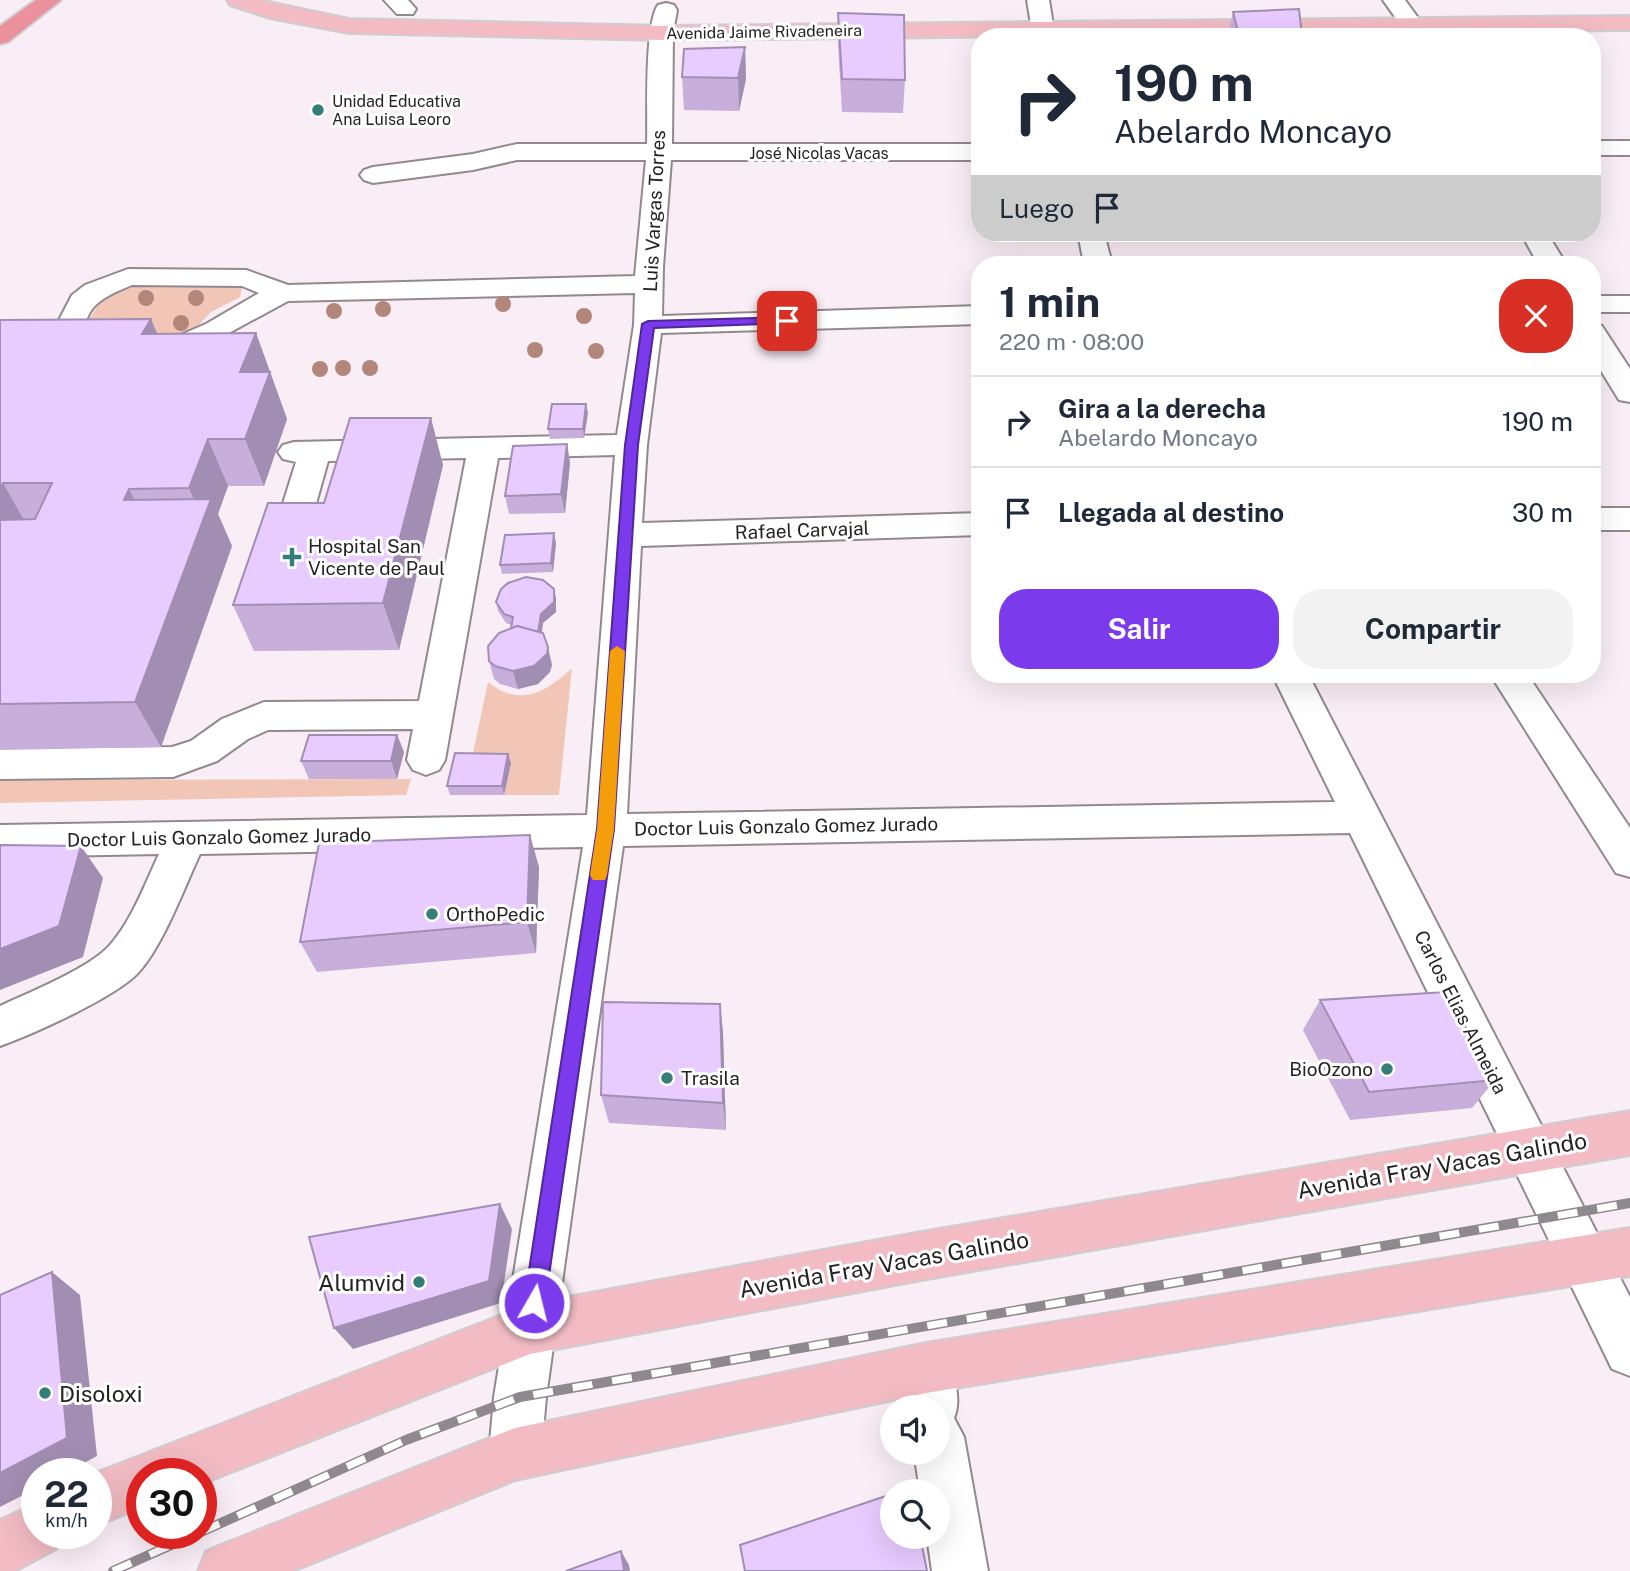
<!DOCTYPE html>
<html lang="es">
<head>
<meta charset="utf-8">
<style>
	body { margin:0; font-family:"Public Sans",sans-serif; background:#f2f2f3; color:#1f2937; height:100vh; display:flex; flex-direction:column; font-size:26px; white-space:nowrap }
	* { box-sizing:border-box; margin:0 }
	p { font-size:23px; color:#747a83 }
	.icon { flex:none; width:38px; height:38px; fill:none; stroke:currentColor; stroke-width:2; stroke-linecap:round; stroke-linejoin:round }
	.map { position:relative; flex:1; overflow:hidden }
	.details { position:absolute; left:971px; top:256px; width:630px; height:427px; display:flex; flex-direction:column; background:#fff; border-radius:28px; box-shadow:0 7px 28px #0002 }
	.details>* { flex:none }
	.banner { position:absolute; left:971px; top:28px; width:630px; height:214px; border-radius:28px; box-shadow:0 7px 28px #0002; background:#fff; color:#1f2937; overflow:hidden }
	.buttons { position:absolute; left:880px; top:1395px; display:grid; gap:14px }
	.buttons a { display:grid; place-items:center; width:70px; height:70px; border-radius:50%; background:#fff; box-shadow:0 7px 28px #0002; font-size:35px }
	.speed { position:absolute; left:21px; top:1458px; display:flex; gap:14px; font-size:35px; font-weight:700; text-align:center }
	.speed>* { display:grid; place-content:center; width:91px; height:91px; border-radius:50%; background:#fff; box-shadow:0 7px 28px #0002; line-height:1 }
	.speed small { font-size:18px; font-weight:400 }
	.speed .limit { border:10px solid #d22; background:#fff; color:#111 }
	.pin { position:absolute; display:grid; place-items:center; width:60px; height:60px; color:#fff; margin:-30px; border-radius:14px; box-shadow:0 4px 10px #0006 }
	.me { position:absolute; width:77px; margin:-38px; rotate:8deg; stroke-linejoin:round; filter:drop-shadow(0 0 5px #0008) }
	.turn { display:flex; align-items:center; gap:24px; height:147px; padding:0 28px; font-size:32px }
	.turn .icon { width:91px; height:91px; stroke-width:2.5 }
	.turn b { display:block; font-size:49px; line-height:60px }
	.then { display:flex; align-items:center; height:66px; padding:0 28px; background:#0003; gap:14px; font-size:26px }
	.round { display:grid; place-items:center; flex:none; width:74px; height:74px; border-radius:28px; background:#f2f2f3 }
	.headline { display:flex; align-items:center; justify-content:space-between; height:119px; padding:0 28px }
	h1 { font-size:42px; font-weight:700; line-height:52px }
	.cta { display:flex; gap:14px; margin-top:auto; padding:14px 28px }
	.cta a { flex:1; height:80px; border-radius:28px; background:#7c3aed; color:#fff; font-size:28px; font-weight:700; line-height:80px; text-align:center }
	.cta a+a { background:#f2f2f3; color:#1f2937 }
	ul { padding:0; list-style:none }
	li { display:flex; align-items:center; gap:21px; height:91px; padding:0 28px; border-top:2px solid #e0e1e3 }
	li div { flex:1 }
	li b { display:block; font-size:26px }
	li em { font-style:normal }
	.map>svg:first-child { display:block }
</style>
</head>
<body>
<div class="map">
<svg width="1630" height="1571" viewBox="0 0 1630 1571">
	<rect width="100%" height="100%" fill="#f9eef5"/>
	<g fill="#f1c6b7">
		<path d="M237,286L242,288L240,297L211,312L195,329L173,337L86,324L105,295L126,287Z"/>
		<path d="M572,668L559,795H504L510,763L471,762L488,682C519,708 547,692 572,668Z"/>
		<path d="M411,779L406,795L0,803V780Z"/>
	</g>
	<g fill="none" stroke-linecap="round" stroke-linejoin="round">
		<g stroke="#92898e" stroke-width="4">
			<g id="minor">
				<path d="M384,0H408L416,9L413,14H397Z"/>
				<path d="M1027,0H1049L1055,37H1033Z"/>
				<path d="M1383,0H1405L1432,37H1409Z"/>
				<path d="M666,3L674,5L677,10L673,33L672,144H980V160H671L663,267L662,316L980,306V324L661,333L647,445L642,523L980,513V535L641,546L627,814L1335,802L1272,674H1308L1630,1297V1376L1612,1369L1350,833L623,846L546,1397L541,1454L534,1473L515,1480L496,1473L489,1454L494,1397L583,847L200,854C184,888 163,946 138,973C114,998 33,1034 0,1046V1006C28,993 90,968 110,945C132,920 145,884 159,854L0,857V825L587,815L615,455L498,458L445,760L439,770L426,775L413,770L407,760L413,729L268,730L248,739L217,761L173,777L0,779V749L172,747L191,741L222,719L264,702L419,701L466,458L328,461L308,532L303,540L291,543L279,540L274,532L296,462L283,459L278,452L283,445L294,442L617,435L634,325L635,293L288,301L203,347L158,356L96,353L73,347L61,340L57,334V324L72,295L85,285L128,269L246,270L288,285L635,276L646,160H517L473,170L373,183L364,180L360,175L364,170L373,167L473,154L517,144H647C648,116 644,25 658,5ZM132,285L242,286L259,293L206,324L178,336L149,339L109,337L85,331C85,303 111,294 132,285Z"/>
				<rect x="1592" y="141" width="38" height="14"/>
				<path d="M1078,233H1104L1112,264H1084Z"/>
				<path d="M1521,233H1547L1566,264H1538Z"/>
				<rect x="1592" y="296" width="38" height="16"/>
				<path d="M1592,323L1602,326L1630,369V402L1619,400L1592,356Z"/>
				<rect x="1592" y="508" width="38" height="22"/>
				<path d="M1490,674H1527L1630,828V877L1616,873Z"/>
				<path d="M926,1343L944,1350C952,1370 963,1397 954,1418L964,1437L988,1571H932L927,1536H938V1491H920L914,1452H938V1407H907L901,1368L908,1350Z"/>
			</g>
		</g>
		<g stroke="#cfcecf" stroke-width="4">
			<g id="major">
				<path d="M227,0H259L349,19L662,26L1630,16V30L662,40L349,33L270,18L230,5Z"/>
				<path d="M1630,1111V1155L916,1281L530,1354L201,1484V1474H142V1507L96,1526V1474H93L530,1304L916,1233Z"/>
				<path d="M1630,1228V1276L926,1393L515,1480L293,1571H198L206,1551L515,1428L926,1343Z"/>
				<path d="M37,1503V1533H63L56,1549L15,1571H0V1520Z"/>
			</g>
		</g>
		<g stroke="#cfcecf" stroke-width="4">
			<path id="highway" d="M36,0H61L8,42L0,44V26Z"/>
		</g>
		<use href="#minor" fill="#fff" fill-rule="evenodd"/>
		<use href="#major" fill="#f3bcc4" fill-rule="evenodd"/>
		<use href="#highway" fill="#eb909d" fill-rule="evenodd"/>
		<g stroke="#8f888d" stroke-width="10">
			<g id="rail">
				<path d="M201,1532L406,1440L520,1397L1630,1203"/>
				<path d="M113,1571L198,1533"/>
			</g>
		</g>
		<use href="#rail" stroke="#fff" stroke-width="7" stroke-dasharray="20" stroke-linecap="butt"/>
	</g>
	<g fill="#b2867a">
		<circle cx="146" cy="298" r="8"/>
		<circle cx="196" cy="298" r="8"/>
		<circle cx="503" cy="304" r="8"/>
		<circle cx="383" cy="309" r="8"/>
		<circle cx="334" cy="311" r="8"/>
		<circle cx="584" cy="316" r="8"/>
		<circle cx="181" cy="323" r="8"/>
		<circle cx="535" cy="350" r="8"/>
		<circle cx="596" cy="351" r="8"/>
		<circle cx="343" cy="368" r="8"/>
		<circle cx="370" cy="368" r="8"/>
		<circle cx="320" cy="369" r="8"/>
	</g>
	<g fill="#c8afdb">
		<path d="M1233,12L1301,37H1228Z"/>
		<path d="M838,13L905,80L903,113L842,112L838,45Z"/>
		<path d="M745,47L746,79L739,111L684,110L682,77Z"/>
		<path d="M151,319L157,334L256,333L287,419L264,486H228L218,514L232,546L161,747L0,750V320Z"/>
		<path d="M588,413L584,438L550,439L548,429Z"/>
		<path d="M567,444L570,463L565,513L509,514L505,496Z"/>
		<path d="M443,465L399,650L254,651L233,605Z"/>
		<path d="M556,543L553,572L502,574L500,565Z"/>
		<path d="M554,589L556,598V612L543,623L542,633L552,665L550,672L538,684L518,689L500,684L494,679L489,661L511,629V625L506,623L498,611L496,602Z"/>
		<path d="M397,735L404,752L397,779H309L301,761Z"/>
		<path d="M511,763L504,795H450L447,786Z"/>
		<path d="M539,867L536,953L317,972L300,942Z"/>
		<path d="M1320,1000L1495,1080L1472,1108L1350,1120L1303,1030Z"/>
		<path d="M720,1004L723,1033L726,1130L609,1123L601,1095Z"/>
	</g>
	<g fill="#a28eb2">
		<path d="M745,47L746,79L739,111L738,78Z"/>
		<path d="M151,319L171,366L142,334Z"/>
		<path d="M256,333L287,419L264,486L245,439L240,372Z"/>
		<path d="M586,404L588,413L584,438L583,429Z"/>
		<path d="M431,418L443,465L399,650L383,603Z"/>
		<path d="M208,439L228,486L218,514L232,546L161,747L135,702L203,520L189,488Z"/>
		<path d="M567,444L570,463L565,513L561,494Z"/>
		<path d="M3,483L30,531L0,546V489Z"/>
		<path d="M129,489L152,536L124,500Z"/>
		<path d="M554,533L556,543L553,572L551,563Z"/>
		<path d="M554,589L556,598V612L543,623L540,647L538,638L541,614Z"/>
		<path d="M548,647L552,665L550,672L538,684L518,689L513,671Z"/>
		<path d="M397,735L404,752L397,779L391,761Z"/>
		<path d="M508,754L511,763L504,795L502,786Z"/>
		<path d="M530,835L539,867L536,953L527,922Z"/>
		<path d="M81,846L103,878L83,957L0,990V949Z"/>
		<path d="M720,1004L723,1033L726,1130L723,1103Z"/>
		<path d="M500,1204L512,1229L501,1303L353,1349L334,1328Z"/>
		<path d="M52,1272L80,1295L97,1456L64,1474H37V1488L0,1507V1473Z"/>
		<path d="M621,1551L629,1565L630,1571H624Z"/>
	</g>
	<g fill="#e8cbff" stroke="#a28eb2" stroke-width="2">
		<path d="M1299,9L1302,36L1239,35L1233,12Z"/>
		<path d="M838,13L904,15L905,80L842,79Z"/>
		<path d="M745,47L738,78L682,77L684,49Z"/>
		<path d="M151,319L142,334L256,333L240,372H270L245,439H208L189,488L129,489L124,500L211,499L135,702L0,704V520L35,519L52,483H3L0,489V320Z"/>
		<path d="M552,404H586L583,429H548Z"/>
		<path d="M350,418H431L383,603L233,605L268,503H324Z"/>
		<path d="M567,444L561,494L505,496L513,446Z"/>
		<path d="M554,533L551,563L500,565L505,535Z"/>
		<path d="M526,577L543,580L554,589V602L541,614L538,632L517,626L511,629L513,617L504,614L496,602L501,589L508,583Z"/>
		<path d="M517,626L543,633L548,647L547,654L534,666L513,671L495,666L489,661L488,646L499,633Z"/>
		<path d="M309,735H397L391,761H301Z"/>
		<path d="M455,753L508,754L502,786H447Z"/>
		<path d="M530,835L527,922L300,942L319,843Z"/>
		<path d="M0,845L81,846L59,926L0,949Z"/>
		<path d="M1446,992L1495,1080L1369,1092L1320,1000Z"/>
		<path d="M603,1002L720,1004L723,1103L601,1095Z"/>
		<path d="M500,1204L489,1281L334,1328L309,1237Z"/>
		<path d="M52,1272L67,1438L0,1473V1295Z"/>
		<path d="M892,1494V1536H920L927,1571H745L740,1545Z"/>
		<path d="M621,1551L624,1571H566Z"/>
	</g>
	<path fill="#7c3aed" stroke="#51269a" stroke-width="2" d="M787,317L793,321L791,323L654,328L638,445L614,829L545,1303L542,1310L534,1313L527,1310L524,1303L597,829L625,445L642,324L648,321Z"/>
	<path fill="#f59e0b" d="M617,646L625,651L614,829L607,875L605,880H593L590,875L597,829L610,651Z"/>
	<g fill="#357d79" stroke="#fff" stroke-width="2.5">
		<circle cx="318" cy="110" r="7"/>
		<path d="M288.5 546.5h7v7h7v7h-7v7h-7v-7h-7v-7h7z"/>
		<circle cx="432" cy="914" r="7"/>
		<circle cx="1387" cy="1069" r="7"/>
		<circle cx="667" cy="1078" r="7"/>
		<circle cx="419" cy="1282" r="7"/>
		<circle cx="45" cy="1393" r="7"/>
	</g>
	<g text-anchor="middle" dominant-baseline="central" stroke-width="6" stroke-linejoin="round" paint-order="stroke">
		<g font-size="16" fill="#252224" stroke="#fff">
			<text transform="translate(764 32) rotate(-1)">Avenida Jaime Rivadeneira</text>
			<text x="819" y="153">José Nicolas Vacas</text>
		</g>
		<g font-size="16" fill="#252224" stroke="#fff" text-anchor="start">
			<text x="332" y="101">Unidad Educativa<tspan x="332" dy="18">Ana Luisa Leoro</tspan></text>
		</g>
		<g font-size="19" fill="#252224" stroke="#fff">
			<text transform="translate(654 211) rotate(-87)">Luis Vargas Torres</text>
			<text transform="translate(802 530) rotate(-2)">Rafael Carvajal</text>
			<text transform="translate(786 826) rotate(-1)">Doctor Luis Gonzalo Gomez Jurado</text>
			<text transform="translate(219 837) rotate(-1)">Doctor Luis Gonzalo Gomez Jurado</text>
			<text transform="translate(1461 1012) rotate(63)">Carlos Elias Almeida</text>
		</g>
		<g font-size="19" fill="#252224" stroke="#fff" text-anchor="start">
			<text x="308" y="546">Hospital San<tspan x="308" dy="22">Vicente de Paul</tspan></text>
			<text x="446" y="914">OrthoPedic</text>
			<text x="1373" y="1069" text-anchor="end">BioOzono</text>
			<text x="681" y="1078">Trasila</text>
		</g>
		<g font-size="23" fill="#252224" stroke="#fff">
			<text transform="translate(1442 1165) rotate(-10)">Avenida Fray Vacas Galindo</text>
			<text transform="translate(884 1264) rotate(-10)">Avenida Fray Vacas Galindo</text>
		</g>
		<g font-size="23" fill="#252224" stroke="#fff" text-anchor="end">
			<text x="405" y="1282">Alumvid</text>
			<text x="59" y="1393" text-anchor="start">Disoloxi</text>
		</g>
	</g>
</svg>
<div class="buttons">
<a><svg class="icon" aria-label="sound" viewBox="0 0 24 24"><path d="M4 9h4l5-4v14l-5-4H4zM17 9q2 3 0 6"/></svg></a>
<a><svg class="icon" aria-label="search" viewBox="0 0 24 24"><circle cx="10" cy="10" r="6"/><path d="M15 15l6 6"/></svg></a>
</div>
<div class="speed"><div>22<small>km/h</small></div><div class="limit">30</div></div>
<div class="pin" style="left:787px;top:321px;background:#d93025"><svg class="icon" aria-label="arrive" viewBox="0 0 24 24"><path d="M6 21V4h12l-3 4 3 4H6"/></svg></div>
<svg class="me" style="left:534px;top:1303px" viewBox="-20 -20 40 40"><circle r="17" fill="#7c3aed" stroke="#fff" stroke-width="3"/><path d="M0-11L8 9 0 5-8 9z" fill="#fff"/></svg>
<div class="banner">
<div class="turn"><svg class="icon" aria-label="right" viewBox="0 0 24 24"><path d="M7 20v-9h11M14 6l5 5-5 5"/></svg><div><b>190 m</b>Abelardo Moncayo</div></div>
<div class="then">Luego<svg class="icon" aria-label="arrive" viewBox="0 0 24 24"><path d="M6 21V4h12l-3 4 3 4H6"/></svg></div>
</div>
<section class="details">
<div class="headline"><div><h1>1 min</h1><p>220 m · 08:00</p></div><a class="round" style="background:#d93025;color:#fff"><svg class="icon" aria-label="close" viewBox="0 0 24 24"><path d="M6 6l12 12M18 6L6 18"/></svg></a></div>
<ul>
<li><svg class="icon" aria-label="right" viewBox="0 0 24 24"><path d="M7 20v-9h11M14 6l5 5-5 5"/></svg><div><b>Gira a la derecha</b><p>Abelardo Moncayo</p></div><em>190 m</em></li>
<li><svg class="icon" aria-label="arrive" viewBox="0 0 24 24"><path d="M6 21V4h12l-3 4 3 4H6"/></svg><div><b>Llegada al destino</b></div><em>30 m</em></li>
</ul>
<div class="cta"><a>Salir</a><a>Compartir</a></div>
</section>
</div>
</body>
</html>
